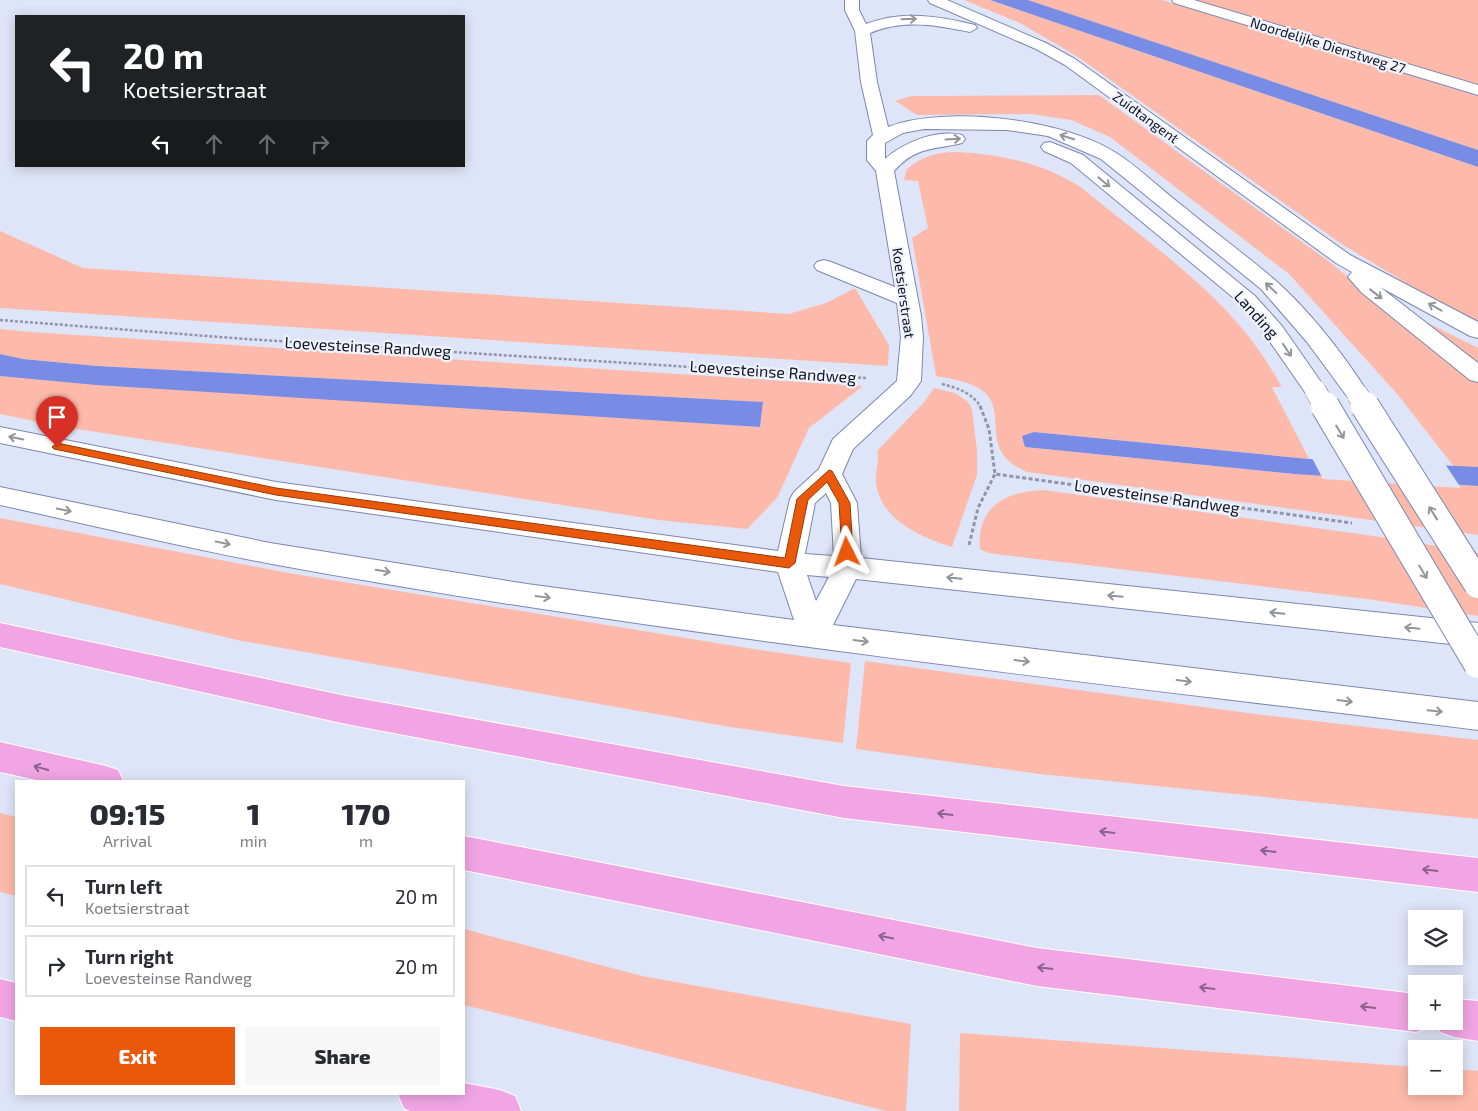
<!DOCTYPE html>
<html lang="en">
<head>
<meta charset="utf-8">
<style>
	body { margin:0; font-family:"Exo 2",sans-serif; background:#f7f7f7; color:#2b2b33; height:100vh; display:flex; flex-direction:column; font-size:19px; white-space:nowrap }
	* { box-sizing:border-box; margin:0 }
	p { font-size:16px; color:#7c7c81 }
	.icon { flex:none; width:28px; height:28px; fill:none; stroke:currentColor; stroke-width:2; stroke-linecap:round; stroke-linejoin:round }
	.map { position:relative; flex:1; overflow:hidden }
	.side { position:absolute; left:15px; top:780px; width:450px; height:315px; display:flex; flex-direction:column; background:#fff; border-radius:0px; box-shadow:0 2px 12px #0003 }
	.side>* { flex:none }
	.top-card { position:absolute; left:15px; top:15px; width:450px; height:152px; border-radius:0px; box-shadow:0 2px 12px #0003; background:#202124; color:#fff; overflow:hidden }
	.controls { position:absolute; left:1408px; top:910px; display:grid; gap:10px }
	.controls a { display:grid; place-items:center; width:55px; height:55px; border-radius:0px; background:#fff; box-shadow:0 2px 12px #0003; font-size:25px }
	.pin { position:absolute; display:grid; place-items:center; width:42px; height:42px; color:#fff; margin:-51px -21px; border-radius:50% 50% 50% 0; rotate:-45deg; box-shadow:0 0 5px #0007 }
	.pin .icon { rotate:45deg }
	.me { position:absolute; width:55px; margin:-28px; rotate:357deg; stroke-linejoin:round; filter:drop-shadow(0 0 4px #0008) }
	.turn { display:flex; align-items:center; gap:18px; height:105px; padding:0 25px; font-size:22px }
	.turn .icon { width:65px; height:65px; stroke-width:2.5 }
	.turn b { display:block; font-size:35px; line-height:42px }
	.lanes { display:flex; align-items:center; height:48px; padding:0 25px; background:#0003; justify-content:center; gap:25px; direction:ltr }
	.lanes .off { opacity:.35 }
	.eta { display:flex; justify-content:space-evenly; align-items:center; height:85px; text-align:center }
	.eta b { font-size:30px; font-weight:800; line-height:35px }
	.button { display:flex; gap:10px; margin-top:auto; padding:10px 25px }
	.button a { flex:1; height:58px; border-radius:0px; background:#ea580c; color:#fff; font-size:20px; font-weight:800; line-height:58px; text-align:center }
	.button a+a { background:#f7f7f7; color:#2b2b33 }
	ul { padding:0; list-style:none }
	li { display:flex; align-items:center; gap:15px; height:62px; margin:0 10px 8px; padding:0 15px; border:2px solid #e1e1e2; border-radius:0px }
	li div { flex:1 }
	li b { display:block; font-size:19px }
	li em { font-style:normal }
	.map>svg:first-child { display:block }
</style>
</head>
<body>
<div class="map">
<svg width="1478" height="1111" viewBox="0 0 1478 1111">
	<rect width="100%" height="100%" fill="#dfe5f8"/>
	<g fill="#fdbaab">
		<path d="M964,0H990L1478,167V322L1436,301L1340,243L1078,57L1020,23Z"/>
		<path d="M1028,0H1162L1478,96V150Z"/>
		<path d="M1190,0H1478V86Z"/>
		<path d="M1099,95L1327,260L1478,381V467L1455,468L1398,395L1289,274L1110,137L1071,120L1031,114L917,115L895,101L911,96Z"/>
		<path d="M959,152C1003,155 1044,163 1082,188C1134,231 1198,276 1241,327C1257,346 1270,366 1282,387H1272L1309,459L1034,432L1025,447L1294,474L1478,486V535L1027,472C977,451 1009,414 984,392C972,382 952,379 936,376L912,238L928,228L918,181L904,180L906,170C921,156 938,152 959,152Z"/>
		<path d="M0,231L83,268L789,314L826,303L855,288L889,345L888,366L0,308Z"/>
		<path d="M1416,317L1478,348V368Z"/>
		<path d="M0,329L31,332L863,386L809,428L777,498L747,529L658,520L58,426L0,414V376L760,427L763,402L97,366L23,359L0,354Z"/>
		<path d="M934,388L955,393L967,401L972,409L977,450V475L952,547C920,537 879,519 876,481C875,472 880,458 877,451L924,402Z"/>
		<path d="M1044,490L1395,539L1478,553V616L1374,600L988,553L980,549C976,507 1006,491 1044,490Z"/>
		<path d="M0,518L289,573L747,648L851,663L843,743L730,727L242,641L0,584Z"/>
		<path d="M865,661L1255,714L1478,740V819L1040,774L856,749Z"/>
		<path d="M0,813L16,817V896L0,892Z"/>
		<path d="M464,929L642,976L911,1024L906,1111H886L464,1005Z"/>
		<path d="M960,1033L1416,1067V1086H1454V1069L1478,1071V1111H959Z"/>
	</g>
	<g fill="#788ce6">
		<path d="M990,0H1028L1478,150V167Z"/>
		<path d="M0,354L23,359L97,366L763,402L760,427L96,385L0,376Z"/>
		<path d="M1034,432L1309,459L1478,467V486L1294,474L1025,447L1022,436Z"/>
	</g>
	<path fill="#dfe5f8" d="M1311,456L1445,464L1461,488L1323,479Z"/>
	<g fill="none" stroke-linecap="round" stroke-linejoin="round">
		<g stroke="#7b87b2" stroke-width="2">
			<g id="minor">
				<path d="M845,0H859V10L866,24C902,10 939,16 975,25L977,28L970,32C935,25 904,19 870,33L877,82L888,127C946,105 1060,119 1113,151C1138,166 1160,189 1184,207C1214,232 1246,255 1275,280C1311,312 1343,354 1369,394L1365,399L1357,402L1349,399L1307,342L1261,289L1101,159L1048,136L1007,130L924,129L903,133L885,143V159C904,142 937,129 962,135L965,139L962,143C934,150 916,146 894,171L921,316L923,337L921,381L911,395L853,449L842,474L857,503L861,558L1478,623V647L856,579L833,625L1478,702V730C1076,680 671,637 272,564C181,547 91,525 0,505V487L270,543L527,584L794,620L778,572L276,500L0,443V427L276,482L778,551L790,499L794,492L819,469L833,439L897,381L901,337L897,303L817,270L814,266L817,262L824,260L831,262L895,287L876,171L867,160V141L873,135L861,82L855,31L845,10ZM826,493L831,503L834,556L805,554L815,503ZM807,575L829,577L816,601Z"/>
				<path d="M928,0H947L1046,43L1075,59L1350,255L1478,322V338L1470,336L1380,287L1478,363V382L1470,380L1361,292L1348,277L1352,272L1336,263L1065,65L1036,49L930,3Z"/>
				<path d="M1172,0H1194L1478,85V95L1174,3Z"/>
				<path d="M1050,142L1083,155L1255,296L1282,326L1323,385L1327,390L1323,395L1315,398L1307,395L1266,336L1241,304L1071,163L1044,151L1041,147L1044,143Z"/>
			</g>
		</g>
		<g stroke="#fff" stroke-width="2">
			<g id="highway">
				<path d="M0,623L346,696L844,786L1478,858V892L844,818L346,724L0,647Z"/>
				<path d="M0,742L106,766L118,770L123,781H41L0,772Z"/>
				<path d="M464,836L1037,948L1416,994V1021H1432L1430,1027L1416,1032L1037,986L464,870Z"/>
				<path d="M0,979L16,983V1021L0,1017Z"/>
				<path d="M1454,999L1478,1001V1041L1454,1037L1440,1032L1436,1021H1454Z"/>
				<path d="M464,1083L500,1090L515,1096L521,1111H410L404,1108L398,1094H464Z"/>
			</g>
		</g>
		<g stroke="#9095a7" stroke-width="2.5" stroke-dasharray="3 2" stroke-linecap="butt">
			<path d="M0,320L246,339L866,378"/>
			<path d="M942,384C958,388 972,393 981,407"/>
		</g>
		<g stroke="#9095a7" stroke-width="3" stroke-dasharray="4 2.5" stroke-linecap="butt">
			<path d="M980,406L989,429L995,474L1352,523"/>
			<path d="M969,545L978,508L995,474"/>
		</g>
		<use href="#minor" fill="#fff" fill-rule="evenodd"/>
		<use href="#highway" fill="#f1a5e4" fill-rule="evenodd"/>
		<g stroke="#7b87b2" stroke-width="22" stroke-linecap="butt">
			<g id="minor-bridge-far1">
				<path d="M1315,390L1325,407"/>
				<path d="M1357,394L1366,407"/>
			</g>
		</g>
		<g stroke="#7b87b2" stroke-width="30" stroke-linecap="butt">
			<g id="minor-bridge">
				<path d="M1325,406L1478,664"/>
				<path d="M1365,406L1478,584"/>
			</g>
		</g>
		<use href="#minor-bridge-far1" stroke="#fff" stroke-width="21"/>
		<use href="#minor-bridge" stroke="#fff" stroke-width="28"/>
	</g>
	<defs><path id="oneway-shaft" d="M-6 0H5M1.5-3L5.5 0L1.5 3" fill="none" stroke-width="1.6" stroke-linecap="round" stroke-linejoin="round" transform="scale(1.25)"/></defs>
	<g stroke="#93959c">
		<use href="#oneway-shaft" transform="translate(909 19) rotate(-2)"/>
		<use href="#oneway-shaft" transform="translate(1067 137) rotate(-163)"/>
		<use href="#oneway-shaft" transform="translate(953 139) rotate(-3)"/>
		<use href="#oneway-shaft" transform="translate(1104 182) rotate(39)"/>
		<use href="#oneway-shaft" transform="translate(1271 288) rotate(-137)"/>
		<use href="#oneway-shaft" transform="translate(1376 294) rotate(38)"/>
		<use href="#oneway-shaft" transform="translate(1435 307) rotate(-151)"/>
		<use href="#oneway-shaft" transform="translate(1287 350) rotate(56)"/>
		<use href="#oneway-shaft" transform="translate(1340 432) rotate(59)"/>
		<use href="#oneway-shaft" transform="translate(16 438) rotate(-168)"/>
		<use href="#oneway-shaft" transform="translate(64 510) rotate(12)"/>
		<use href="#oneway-shaft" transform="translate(1433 513) rotate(-122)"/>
		<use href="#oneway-shaft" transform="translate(223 543) rotate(12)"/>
		<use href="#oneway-shaft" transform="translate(383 571) rotate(9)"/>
		<use href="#oneway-shaft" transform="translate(1423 572) rotate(59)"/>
		<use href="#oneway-shaft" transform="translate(954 578) rotate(-174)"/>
		<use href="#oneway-shaft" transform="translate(1115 596) rotate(-174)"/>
		<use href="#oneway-shaft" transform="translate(543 597) rotate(8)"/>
		<use href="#oneway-shaft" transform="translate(1277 613) rotate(-174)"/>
		<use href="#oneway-shaft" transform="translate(1412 628) rotate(-174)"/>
		<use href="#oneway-shaft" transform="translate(861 641) rotate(7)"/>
		<use href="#oneway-shaft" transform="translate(1022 661) rotate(7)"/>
		<use href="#oneway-shaft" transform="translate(1184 681) rotate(7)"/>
		<use href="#oneway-shaft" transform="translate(1345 701) rotate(7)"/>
		<use href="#oneway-shaft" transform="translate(1435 711) rotate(6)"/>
	</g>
	<g stroke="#8b638d">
		<use href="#oneway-shaft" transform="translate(41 768) rotate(-165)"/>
		<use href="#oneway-shaft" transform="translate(945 814) rotate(-173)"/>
		<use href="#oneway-shaft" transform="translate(1107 832) rotate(-173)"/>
		<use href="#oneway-shaft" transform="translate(1268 851) rotate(-173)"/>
		<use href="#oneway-shaft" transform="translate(1430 870) rotate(-173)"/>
		<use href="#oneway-shaft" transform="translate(886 937) rotate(-169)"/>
		<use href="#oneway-shaft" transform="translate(1045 968) rotate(-173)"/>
		<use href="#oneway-shaft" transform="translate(1207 988) rotate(-173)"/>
		<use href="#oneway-shaft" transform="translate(1368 1007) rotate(-173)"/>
	</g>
	<path fill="#ea580c" stroke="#983908" d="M57,443L276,488L785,558L797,499L829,470L832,471L850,503L853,552L847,556L842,552L839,503L827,482L808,500L795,563L789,568L276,495L54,449L52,447Z"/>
	<g text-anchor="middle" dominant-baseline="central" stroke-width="4.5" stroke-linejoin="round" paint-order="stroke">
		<g font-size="14" fill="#0f1323" stroke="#f0f3fc">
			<text transform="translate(1328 45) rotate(17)">Noordelijke Dienstweg 27</text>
			<text transform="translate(1146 117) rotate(36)">Zuidtangent</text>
			<text transform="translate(904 293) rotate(82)">Koetsierstraat</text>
		</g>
		<g font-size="16" fill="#0f1323" stroke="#f0f3fc">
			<text transform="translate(1257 314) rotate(48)">Landing</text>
			<text transform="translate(368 346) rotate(3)">Loevesteinse Randweg</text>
			<text transform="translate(773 371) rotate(4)">Loevesteinse Randweg</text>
			<text transform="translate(1157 496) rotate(8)">Loevesteinse Randweg</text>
		</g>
	</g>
</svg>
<div class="controls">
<a><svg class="icon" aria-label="layers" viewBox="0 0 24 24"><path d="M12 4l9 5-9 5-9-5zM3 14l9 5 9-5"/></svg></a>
<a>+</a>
<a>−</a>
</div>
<div class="pin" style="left:57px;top:447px;background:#d93025"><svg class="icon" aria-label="arrive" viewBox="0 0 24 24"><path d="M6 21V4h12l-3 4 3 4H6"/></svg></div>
<svg class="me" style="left:847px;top:552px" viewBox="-20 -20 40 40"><path d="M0-17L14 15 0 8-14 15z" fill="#ea580c" stroke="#fff" stroke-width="4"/></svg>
<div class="top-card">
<div class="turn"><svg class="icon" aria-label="left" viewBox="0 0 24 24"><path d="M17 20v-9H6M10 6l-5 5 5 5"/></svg><div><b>20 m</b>Koetsierstraat</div></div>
<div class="lanes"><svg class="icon" aria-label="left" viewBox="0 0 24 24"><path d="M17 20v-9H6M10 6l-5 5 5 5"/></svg><svg class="icon off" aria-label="ahead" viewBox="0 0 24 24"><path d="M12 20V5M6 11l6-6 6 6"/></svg><svg class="icon off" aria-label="ahead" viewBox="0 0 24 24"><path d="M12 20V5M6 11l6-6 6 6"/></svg><svg class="icon off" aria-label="right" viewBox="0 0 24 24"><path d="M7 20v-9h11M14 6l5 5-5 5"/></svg></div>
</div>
<section class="side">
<div class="eta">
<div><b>09:15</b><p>Arrival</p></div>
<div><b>1</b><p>min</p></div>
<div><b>170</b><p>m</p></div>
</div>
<ul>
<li><svg class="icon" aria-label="left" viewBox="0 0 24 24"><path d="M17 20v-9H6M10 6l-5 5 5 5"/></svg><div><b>Turn left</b><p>Koetsierstraat</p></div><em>20 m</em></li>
<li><svg class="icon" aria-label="right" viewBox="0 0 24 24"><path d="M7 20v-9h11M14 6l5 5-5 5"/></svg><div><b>Turn right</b><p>Loevesteinse Randweg</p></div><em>20 m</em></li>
</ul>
<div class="button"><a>Exit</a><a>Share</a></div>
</section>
</div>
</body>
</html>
